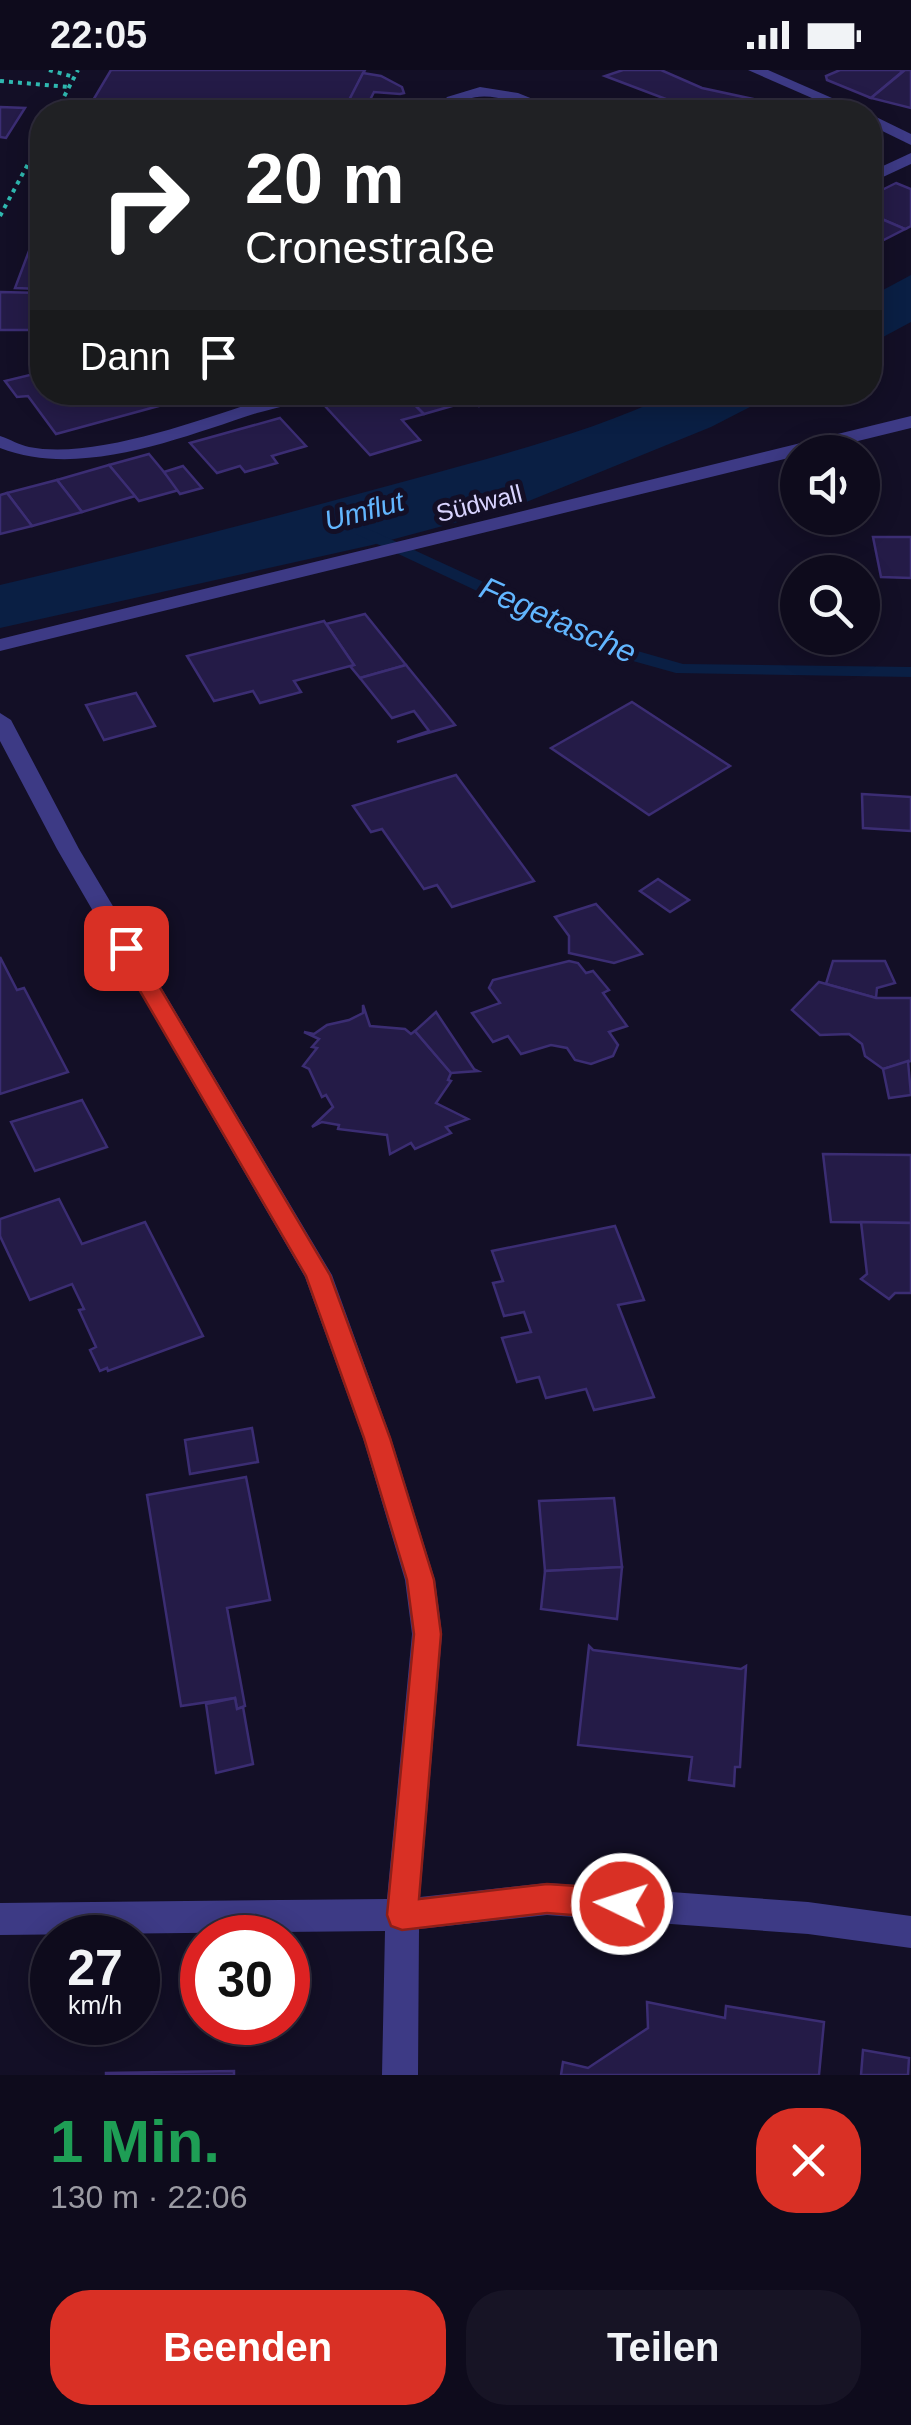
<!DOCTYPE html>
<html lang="de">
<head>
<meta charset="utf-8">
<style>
	body { margin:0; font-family:Arial,sans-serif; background:#171425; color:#f1f3f6; height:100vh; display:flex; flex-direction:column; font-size:38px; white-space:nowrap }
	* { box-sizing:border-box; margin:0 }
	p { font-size:32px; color:#9b9ba3 }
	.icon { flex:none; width:55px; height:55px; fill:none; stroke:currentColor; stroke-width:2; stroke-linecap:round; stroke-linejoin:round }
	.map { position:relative; height:2005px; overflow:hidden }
	.drawer { display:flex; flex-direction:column; background:#0e0b1c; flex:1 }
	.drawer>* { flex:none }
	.hud { position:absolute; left:30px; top:30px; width:852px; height:305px; border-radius:40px; box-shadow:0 5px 25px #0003,0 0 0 2px #2e2b3b; background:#202124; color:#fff; overflow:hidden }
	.fabs { position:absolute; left:780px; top:365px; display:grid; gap:20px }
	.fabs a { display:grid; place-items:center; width:100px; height:100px; border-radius:50%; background:#0e0b1c; box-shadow:0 5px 25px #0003,0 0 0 2px #2e2b3b; font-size:50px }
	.speed { position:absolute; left:30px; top:1845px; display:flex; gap:20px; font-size:50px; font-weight:700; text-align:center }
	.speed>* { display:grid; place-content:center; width:130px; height:130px; border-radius:50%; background:#0e0b1c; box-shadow:0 5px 25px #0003,0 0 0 2px #2e2b3b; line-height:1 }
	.speed small { font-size:25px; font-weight:400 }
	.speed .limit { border:15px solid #d22; background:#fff; color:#111 }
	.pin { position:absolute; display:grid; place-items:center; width:85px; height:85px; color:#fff; margin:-42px; border-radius:20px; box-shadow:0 5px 15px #0006 }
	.me { position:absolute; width:110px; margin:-55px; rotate:274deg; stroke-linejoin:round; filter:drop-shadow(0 0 8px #0008) }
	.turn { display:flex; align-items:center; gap:35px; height:210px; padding:0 50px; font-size:45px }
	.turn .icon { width:130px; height:130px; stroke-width:2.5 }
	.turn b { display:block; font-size:70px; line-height:85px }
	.then { display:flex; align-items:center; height:95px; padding:0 50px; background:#0003; gap:20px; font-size:38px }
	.round { display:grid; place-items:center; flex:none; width:105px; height:105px; border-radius:40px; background:#171425 }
	.summary { display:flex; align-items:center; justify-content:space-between; height:170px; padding:0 50px }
	h1 { font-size:60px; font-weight:600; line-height:75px; color:#1e9e55 }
	.action { display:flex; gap:20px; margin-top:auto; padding:20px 50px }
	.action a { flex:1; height:115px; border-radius:40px; background:#d93025; color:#fff; font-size:40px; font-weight:600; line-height:115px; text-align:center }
	.action a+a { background:#171425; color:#f1f3f6 }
	.status { display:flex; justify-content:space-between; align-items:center; height:70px; padding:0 50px; background:#0e0b1c; direction:ltr }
	.status svg { height:28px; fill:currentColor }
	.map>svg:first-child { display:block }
</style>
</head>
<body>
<div class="status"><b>22:05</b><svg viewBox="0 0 49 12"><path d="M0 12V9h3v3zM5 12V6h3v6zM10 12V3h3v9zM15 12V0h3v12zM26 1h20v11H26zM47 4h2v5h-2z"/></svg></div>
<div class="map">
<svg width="911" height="2005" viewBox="0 0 911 2005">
	<rect width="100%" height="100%" fill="#130f26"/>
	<g fill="#0a1f44">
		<path d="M911,205V252L870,274V227Z"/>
		<path d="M674,323H777L711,357L514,437L372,475L0,558V515C136,483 271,448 406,411C496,386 590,363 674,323Z"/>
	</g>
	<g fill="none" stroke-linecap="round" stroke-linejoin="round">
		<path fill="#0a1f44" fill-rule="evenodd" d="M362,456L627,578L683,594L911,597V607L676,603L615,586L356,464V458Z"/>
	</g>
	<g fill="#241b47" stroke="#3b2d73" stroke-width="2.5">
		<path d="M111,0H365L343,42H86Z"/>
		<path d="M623,0H661L702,18L804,40L700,42L605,6Z"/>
		<path d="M840,0H899L903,1L871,28L827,10L826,6Z"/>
		<path d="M911,0V38L871,28L905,0Z"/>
		<path d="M363,3L381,6L402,17L404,23L400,24L374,22L368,34L394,37L391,42H343Z"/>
		<path d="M0,37L25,38L6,68L0,67Z"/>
		<path d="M896,113L911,119V156L905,159L870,144V126Z"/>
		<path d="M870,144L905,159L870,177Z"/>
		<path d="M32,173L42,174V219L15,218Z"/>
		<path d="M0,222L42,223L29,260H0Z"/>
		<path d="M42,302V322H210L56,364L28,326L17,327L5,311Z"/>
		<path d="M369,322H402L424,344L402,350L420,370L370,385L324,335Z"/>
		<path d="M402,322H509L513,326L479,336L473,330L424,344Z"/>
		<path d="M280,348L306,376L272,386L277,393L245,402L240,396L217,403L190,373Z"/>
		<path d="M149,384L179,420L139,431L109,395Z"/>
		<path d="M109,395L135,426L82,442L57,410Z"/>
		<path d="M183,396L202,418L180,424L164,402Z"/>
		<path d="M57,410L82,442L32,456L7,423Z"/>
		<path d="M7,423L32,456L0,464V425Z"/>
		<path d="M873,467H911V508L881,507Z"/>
		<path d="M365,544L406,595L360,608L350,596L354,595L326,554Z"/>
		<path d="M324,551L354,595L294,611L301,622L260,633L253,621L214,631L187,586Z"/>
		<path d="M406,595L455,655L397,672L429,661L414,641L392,648L360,608Z"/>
		<path d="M136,623L155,656L104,670L86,635Z"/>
		<path d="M632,632L730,696L649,745L551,678Z"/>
		<path d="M456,705L534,811L452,837L437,815L424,819L382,759L371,762L353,736Z"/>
		<path d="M862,724L911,727V761L863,758Z"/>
		<path d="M658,809L689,830L670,842L640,821Z"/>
		<path d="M596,834L642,884L614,893L569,883V866L555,847Z"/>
		<path d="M0,887L17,920L24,918L68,1002L0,1024Z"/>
		<path d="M569,891L578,893L586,903L593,901L609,920L603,923L627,956L609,962L618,975L613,986L591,994L575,990L567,978L551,975L521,984L508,966L493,972L472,943L500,933L489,918L493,910Z"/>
		<path d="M833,891H885L895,913L877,918L876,928L826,914Z"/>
		<path d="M819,912L876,928H911V991L883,999L865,986L862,974L849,964L820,965L792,940Z"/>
		<path d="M363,935L370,956L405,959L411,964L415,961L451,1003L448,1010L451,1011L436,1033L468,1049L446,1057L451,1063L415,1079L411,1073L390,1084L387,1065L338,1059L339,1055L322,1052L312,1057L333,1037L326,1025L322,1027L309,999L303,996L317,978L312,977L319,969L304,962L314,964L327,955L349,950L363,943Z"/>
		<path d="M436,942L474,999L478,1001L451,1003L415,961Z"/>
		<path d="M908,991L911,1025L889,1028L883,999Z"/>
		<path d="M82,1030L107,1077L35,1101L11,1052Z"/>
		<path d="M823,1084L911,1085V1153L831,1152Z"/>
		<path d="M59,1129L82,1174L145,1152L203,1266L108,1301L107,1298L100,1301L90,1280L96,1277L79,1240L84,1239L72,1214L30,1230L0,1166V1149Z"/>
		<path d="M861,1152L911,1153V1223H895L889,1229L861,1209L867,1204Z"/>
		<path d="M615,1156L644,1230L618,1235L654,1327L594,1340L586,1319L546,1328L539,1307L517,1312L502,1268L531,1262L524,1242L504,1246L493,1213L503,1211L492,1181Z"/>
		<path d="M252,1358L258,1392L190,1404L185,1370Z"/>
		<path d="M246,1407L270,1530L227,1538L245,1636L237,1639L235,1628L181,1636L147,1425Z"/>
		<path d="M614,1428L622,1497L545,1501L539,1431Z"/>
		<path d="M622,1497L617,1549L541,1539L545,1501Z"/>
		<path d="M589,1576L593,1580L741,1599L746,1596L740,1697H735L734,1716L689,1710L692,1687L578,1675Z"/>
		<path d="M235,1628L237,1639L243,1637L253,1694L216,1703L206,1634Z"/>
		<path d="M647,1932L725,1948L726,1936L824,1952L819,2005H561L563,1992L588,1998L648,1958Z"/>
		<path d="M863,1980L909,1988L908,2005H861Z"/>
		<path d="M234,2001V2005H106V2003Z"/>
	</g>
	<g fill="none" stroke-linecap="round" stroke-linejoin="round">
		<g stroke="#2fb8b0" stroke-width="4" stroke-dasharray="4 5" stroke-linecap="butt">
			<path d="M49,0L74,7"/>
			<path d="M0,11L69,17"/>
			<path d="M56,42L78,0"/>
			<path d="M0,146L42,68"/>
		</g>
		<g fill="#3d3a85" fill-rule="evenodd">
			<path d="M748,0H768L864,42H844Z"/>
			<path d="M480,17L518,23L565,42C528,44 480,6 451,42H435L447,27Z"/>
			<path d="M870,44L911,64V75L870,55Z"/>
			<path d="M911,83V94L870,113V102Z"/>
			<path d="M286,322H315C300,334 275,338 257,343C180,368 80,409 0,378V366C10,369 19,375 29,377C99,391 218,343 286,322Z"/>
			<path d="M911,346V358L0,581V569Z"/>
			<path d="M0,643L11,650L79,779L332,1205L391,1368L435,1510L442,1564L420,1827L547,1813L808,1832L911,1846V1878L808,1864L547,1845L419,1859L418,2005H382L385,1861L0,1865V1833L387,1829L412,1564L405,1510L363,1368L305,1207L57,779L0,671Z"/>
		</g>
	</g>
	<path fill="#d93025" stroke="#8d1f18" stroke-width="2.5" d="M126,870L133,872L330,1205L390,1368L434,1510L441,1564L419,1829L547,1814L622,1819L632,1824L637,1834L632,1844L622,1849L547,1843L402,1860L391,1856L387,1845L414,1564L407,1510L364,1368L306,1206L115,878Z"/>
	<g text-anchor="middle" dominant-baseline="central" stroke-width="10" stroke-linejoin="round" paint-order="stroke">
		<g font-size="25" fill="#d9d4ff" stroke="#130f26">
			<text transform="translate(479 433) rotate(-14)">Südwall</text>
		</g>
		<g font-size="28" font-style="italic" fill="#62b6ff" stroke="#130f26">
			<text transform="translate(364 441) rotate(-15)">Umflut</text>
		</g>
		<g font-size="32" font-style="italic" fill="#62b6ff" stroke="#130f26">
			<text transform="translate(558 550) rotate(24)">Fegetasche</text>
		</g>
	</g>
</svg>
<div class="fabs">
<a><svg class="icon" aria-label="sound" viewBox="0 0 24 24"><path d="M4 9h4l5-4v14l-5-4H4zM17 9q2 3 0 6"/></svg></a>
<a><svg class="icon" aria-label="search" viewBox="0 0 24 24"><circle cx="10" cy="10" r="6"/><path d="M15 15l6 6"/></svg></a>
</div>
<div class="speed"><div>27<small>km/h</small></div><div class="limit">30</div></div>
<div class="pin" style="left:126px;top:878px;background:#d93025"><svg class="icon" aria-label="arrive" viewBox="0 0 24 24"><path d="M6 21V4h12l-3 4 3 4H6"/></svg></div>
<svg class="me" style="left:622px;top:1834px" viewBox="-20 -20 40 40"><circle r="17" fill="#d93025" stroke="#fff" stroke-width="3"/><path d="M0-11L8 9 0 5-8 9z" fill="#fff"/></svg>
<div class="hud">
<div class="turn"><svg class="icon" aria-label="right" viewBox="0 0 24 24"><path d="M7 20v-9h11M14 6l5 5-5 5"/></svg><div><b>20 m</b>Cronestraße</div></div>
<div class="then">Dann<svg class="icon" aria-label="arrive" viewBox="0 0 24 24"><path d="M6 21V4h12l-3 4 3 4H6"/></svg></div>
</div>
</div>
<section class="drawer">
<div class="summary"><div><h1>1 Min.</h1><p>130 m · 22:06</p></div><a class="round" style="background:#d93025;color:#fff"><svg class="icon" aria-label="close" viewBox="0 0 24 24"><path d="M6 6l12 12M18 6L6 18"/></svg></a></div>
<div class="action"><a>Beenden</a><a>Teilen</a></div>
</section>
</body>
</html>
